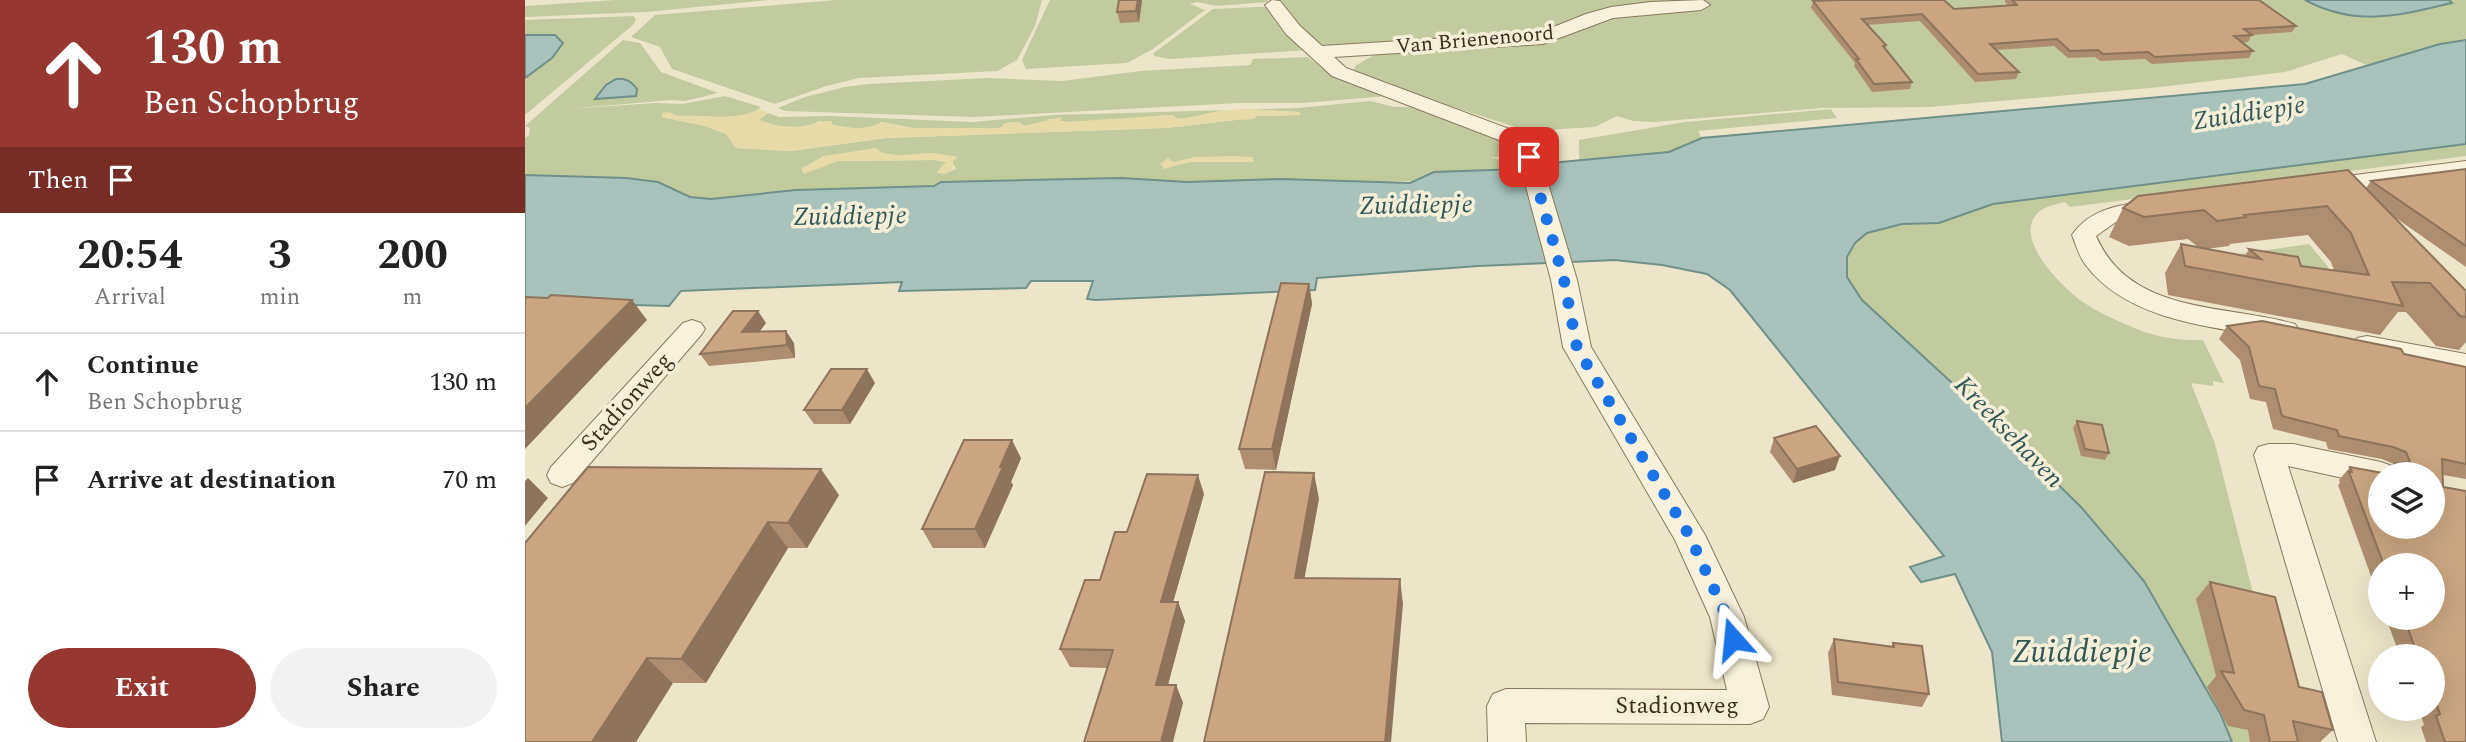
<!DOCTYPE html>
<html lang="en">
<head>
<meta charset="utf-8">
<style>
	body { margin:0; font-family:Spectral,serif; background:#f2f2f2; color:#222; height:100vh; display:flex; flex-direction:column; font-size:26px; white-space:nowrap }
	* { box-sizing:border-box; margin:0 }
	p { font-size:23px; color:#767676 }
	.icon { flex:none; width:38px; height:38px; fill:none; stroke:currentColor; stroke-width:2; stroke-linecap:round; stroke-linejoin:round }
	.map { position:relative; flex:1; overflow:hidden }
	.details { display:flex; flex-direction:column; background:#fff; width:525px }
	.details>* { flex:none }
	.guide { background:#963830; color:#fff; overflow:hidden }
	.controls { position:absolute; left:1843px; top:462px; display:grid; gap:14px }
	.controls a { display:grid; place-items:center; width:77px; height:77px; border-radius:50%; background:#fff; box-shadow:0 7px 28px #0002; font-size:35px }
	.pin { position:absolute; display:grid; place-items:center; width:60px; height:60px; color:#fff; margin:-30px; border-radius:14px; box-shadow:0 4px 10px #0006 }
	.me { position:absolute; width:77px; margin:-38px; rotate:342deg; stroke-linejoin:round; filter:drop-shadow(0 0 5px #0008) }
	.turn { display:flex; align-items:center; gap:24px; height:147px; padding:0 28px; font-size:32px }
	.turn .icon { width:91px; height:91px; stroke-width:2.5 }
	.turn b { display:block; font-size:49px; line-height:60px }
	.then { display:flex; align-items:center; height:66px; padding:0 28px; background:#0003; gap:14px; font-size:26px }
	.eta { display:flex; justify-content:space-evenly; align-items:center; height:119px; text-align:center }
	.eta b { font-size:42px; font-weight:700; line-height:49px }
	.primary-button { display:flex; gap:14px; margin-top:auto; padding:14px 28px }
	.primary-button a { flex:1; height:80px; border-radius:42px; background:#963830; color:#fff; font-size:28px; font-weight:700; line-height:80px; text-align:center }
	.primary-button a+a { background:#f2f2f2; color:#222 }
	ul { padding:0; list-style:none }
	li { display:flex; align-items:center; gap:21px; height:98px; padding:0 28px; border-top:2px solid #e0e0e0 }
	li div { flex:1 }
	li b { display:block; font-size:26px }
	li em { font-style:normal }
	main { display:flex; flex:1; min-height:0 }
	.map>svg:first-child { display:block }
</style>
</head>
<body>
<main>
<section class="details">
<div class="guide">
<div class="turn"><svg class="icon" aria-label="ahead" viewBox="0 0 24 24"><path d="M12 20V5M6 11l6-6 6 6"/></svg><div><b>130 m</b>Ben Schopbrug</div></div>
<div class="then">Then<svg class="icon" aria-label="arrive" viewBox="0 0 24 24"><path d="M6 21V4h12l-3 4 3 4H6"/></svg></div>
</div>
<div class="eta">
<div><b>20:54</b><p>Arrival</p></div>
<div><b>3</b><p>min</p></div>
<div><b>200</b><p>m</p></div>
</div>
<ul>
<li><svg class="icon" aria-label="ahead" viewBox="0 0 24 24"><path d="M12 20V5M6 11l6-6 6 6"/></svg><div><b>Continue</b><p>Ben Schopbrug</p></div><em>130 m</em></li>
<li><svg class="icon" aria-label="arrive" viewBox="0 0 24 24"><path d="M6 21V4h12l-3 4 3 4H6"/></svg><div><b>Arrive at destination</b></div><em>70 m</em></li>
</ul>
<div class="primary-button"><a>Exit</a><a>Share</a></div>
</section>
<div class="map">
<svg width="1941" height="742" viewBox="0 0 1941 742">
	<rect width="100%" height="100%" fill="#ede5c9"/>
	<g fill="#c2cb9d" fill-rule="evenodd">
		<path d="M90,0H244L121,12L0,17V6Z"/>
		<path d="M311,0H517L510,26L492,60L472,71L334,78L301,86L250,104L147,69L135,47L106,37L130,15Z"/>
		<path d="M525,0H742L743,2L692,6L672,2L665,4L680,10L628,49L602,63L501,69L497,60Z"/>
		<path d="M754,0H1780C1835,28 1869,17 1926,3L1924,0H1941V40L1915,44L1841,65L1817,54L1760,72L1636,87L1405,107L1298,108L1129,122L1108,121L1092,116L1070,127L1003,131L837,78L829,71L830,66L858,50L1015,40L1044,33L1087,15L1177,6L1176,3C1142,5 1107,4 1074,14C1047,22 1032,33 1002,38L796,49L773,27Z"/>
		<path d="M734,7H745L783,50L645,59L629,56V53L688,9Z"/>
		<path d="M108,16L111,19L109,24L0,115V78L27,58L30,36L0,35V20Z"/>
		<path d="M98,40L115,43L136,72L193,93L160,101L146,100L43,109L129,103L157,104L200,96L236,107C219,124 178,114 156,116C147,116 148,110 137,114V117L180,126L201,134L211,148L266,151L361,138L638,128C669,126 697,120 728,119L732,116L776,115L774,112C747,111 717,107 690,112C678,115 666,118 652,119L647,115C607,116 564,128 524,119L519,123L499,126L493,122L481,123L475,128H387L357,122C340,133 313,127 295,121C275,131 252,128 234,120L243,113L254,117L306,116L447,122L530,115L773,108L845,101L870,107H885L987,146L991,157H966L989,165L994,169L1014,164L1054,160V140L1160,122L1306,109L1312,118L1173,131L1176,137L1394,119L1404,121L1003,174L884,181L185,200L0,196V138L4,135L5,128L0,126ZM356,153C380,158 406,153 432,157L427,162L431,169L419,174L422,162L409,160L312,161L276,169L299,156Z"/>
		<path d="M783,57L805,74L861,96L779,103H714L449,117L260,111L253,108L280,97L320,87L344,84L463,78L537,81L616,71L725,65L728,59Z"/>
		<path d="M1941,144V156L1545,207L1540,202C1532,204 1521,206 1515,211C1484,236 1538,288 1558,302C1571,311 1586,318 1600,324C1625,336 1652,341 1678,340L1699,383L1688,381V386L1666,383L1690,444L1766,742H1707L1696,715L1619,581L1556,507L1463,416L1337,300L1322,277V257L1330,243L1342,233L1377,224L1414,223L1468,204Z"/>
		<path d="M1784,244L1803,267L1814,299L1694,257Z"/>
	</g>
	<g fill="#e7dca8">
		<path d="M235,109L243,113L234,120C250,126 265,129 284,125C293,123 297,121 307,121V125C322,128 343,131 356,122L387,128H475L480,123L493,122L499,126L536,117L535,121L540,122L648,115L653,119C666,118 678,114 690,112C717,107 747,111 774,112L776,115L732,116L728,119C697,120 669,126 638,128L361,138L266,151L211,148L201,134L180,126L137,117V113C148,110 147,116 156,116C185,114 207,122 235,109Z"/>
		<path d="M351,148C362,160 389,153 405,153C414,153 424,156 433,157L427,162L429,169L419,174L411,173L421,162L409,160L313,161L279,174L276,169L299,156Z"/>
		<path d="M710,156L727,157L729,162H665L639,169L635,164L643,158L648,162L670,157Z"/>
	</g>
	<g fill="#a9c2bc" stroke="#70908b" stroke-width="2">
		<path d="M1780,0H1924L1927,3C1873,16 1831,27 1780,0Z"/>
		<path d="M0,35H30L38,43L27,58L0,78Z"/>
		<path d="M1941,40V144L1468,204L1414,223L1377,224L1342,233L1330,243L1322,257V277L1337,300L1463,416L1556,507L1619,581L1696,715L1707,742H1477L1467,652L1430,574L1396,582L1385,567L1419,556L1205,290L1182,274L1137,265L1090,260L953,266L792,278L790,290L570,300L562,299L568,281H506L501,288L374,291L377,282L156,291L144,306L0,302V175L101,178L133,182L165,197L186,199L271,190L409,186L416,182L596,178L662,182L755,179L885,183L909,172L994,169L1014,164L1144,152L1177,138L1780,84L1915,44Z"/>
		<path d="M91,79C101,78 106,81 112,89L111,96L70,99L81,85Z"/>
	</g>
	<g fill="none" stroke-linecap="round" stroke-linejoin="round">
		<g stroke="#89785e" stroke-width="2">
			<g id="minor">
				<path d="M747,0L755,1L775,26L797,46L1016,32L1061,14L1086,7L1125,2L1178,0L1185,5L1176,10L1088,18L1018,44L809,57L821,68L1003,136L1015,157L1052,280L1066,347L1180,535L1219,617L1244,707L1238,719L1225,724L1000,723L1001,742H963L962,706L968,694L981,689L1202,690L1185,617L1150,540L1038,347L1026,280L993,157L987,145L807,76L761,34L740,5Z"/>
				<path d="M1941,161V175L1798,193L1790,191L1787,186L1790,181L1798,179Z"/>
				<path d="M1633,200L1641,202L1645,207L1641,212L1591,222L1571,236C1605,315 1700,304 1770,324L1774,330L1770,336L1761,339C1695,328 1603,323 1560,264C1554,256 1551,245 1547,235C1567,206 1601,204 1633,200Z"/>
				<path d="M167,320L176,323L180,329L176,335L48,483L37,487L26,483L22,475L26,467L158,323Z"/>
				<path d="M1842,336L1941,354V374L1832,352L1828,345L1832,338Z"/>
				<path d="M1744,444H1768L1856,462L1867,466L1871,474H1855V486L1763,466L1851,742H1813L1729,455L1733,447Z"/>
			</g>
		</g>
		<use href="#minor" fill="#f8f2dc" fill-rule="evenodd"/>
	</g>
	<g fill="#ae8e6e" fill-rule="evenodd">
		<path d="M617,0L614,22L595,23L592,12Z"/>
		<path d="M1480,0H1734L1771,26L1767,32L1727,35L1723,42L1717,43L1728,51L1724,58L1627,64L1620,59L1575,61L1570,57L1543,58L1529,46L1471,50L1494,72L1491,79L1450,82L1395,21L1342,25L1361,45V49L1387,82L1385,89L1347,92L1329,66L1330,63L1286,8L1288,1L1429,9L1483,6L1480,2Z"/>
		<path d="M1941,169V267L1868,216L1941,291V342L1934,350L1911,346L1881,312H1873L1855,335L1643,295L1640,273L1656,244L1673,247L1663,239L1604,246L1584,237L1598,208L1841,188L1846,181ZM1783,235L1806,262L1809,270L1776,266L1724,249L1720,256L1681,249L1704,246L1705,244Z"/>
		<path d="M784,284L787,304L751,470L720,469L714,449Z"/>
		<path d="M241,323L235,331L269,343L270,358L184,366L175,354Z"/>
		<path d="M1702,326L1879,354L1941,367V479L1918,475L1941,742H1901L1896,727L1899,725L1894,709H1908V656H1875L1861,618H1908V565H1855V601L1813,485L1815,483L1814,480L1825,467L1860,474L1869,464L1857,459L1803,449L1801,442L1748,429L1741,402L1725,399L1715,360L1694,339ZM1855,474H1908L1855,527Z"/>
		<path d="M350,383L325,424H289L279,410Z"/>
		<path d="M1552,421L1584,453L1580,460L1556,456L1548,428Z"/>
		<path d="M1249,438L1310,470L1268,483L1245,452Z"/>
		<path d="M496,458L486,482L488,485L460,548H408L397,529Z"/>
		<path d="M679,494L648,602H653L660,621L643,685H651L658,703L582,668L545,667L535,649L602,532Z"/>
		<path d="M314,495L282,548H263L181,683H148L0,543Z"/>
		<path d="M1685,582L1808,730L1795,742H1725L1723,730L1703,726L1682,687L1691,676L1671,599Z"/>
		<path d="M1309,639L1366,647L1368,643L1404,694L1397,707L1307,695L1303,653Z"/>
	</g>
	<g fill="#8d745a">
		<path d="M613,0H617L614,22L611,11Z"/>
		<path d="M784,284L787,304L751,470L747,449Z"/>
		<path d="M107,300L122,320L0,449V408Z"/>
		<path d="M233,311L241,323L225,344L217,332Z"/>
		<path d="M261,331L269,343L270,358L262,345Z"/>
		<path d="M342,369L350,383L325,424L317,410Z"/>
		<path d="M487,440L496,458L486,482L488,485L460,548L450,529Z"/>
		<path d="M1315,456L1310,470L1268,483L1272,469Z"/>
		<path d="M296,469L314,495L282,548L263,523Z"/>
		<path d="M789,473L794,499L775,603L770,578Z"/>
		<path d="M673,475L679,494L643,620L636,602Z"/>
		<path d="M3,478L23,498L0,526V481Z"/>
		<path d="M243,522L263,548L181,683L156,659Z"/>
		<path d="M875,579L878,604L866,742H860Z"/>
		<path d="M653,602L660,621L638,703L631,685Z"/>
		<path d="M122,658L148,683L111,742H67Z"/>
		<path d="M651,685L658,703L648,742H636Z"/>
	</g>
	<g fill="#caa580" stroke="#8d745a" stroke-width="2">
		<path d="M594,0H613L611,11L592,12Z"/>
		<path d="M1314,0H1419L1429,9L1492,5L1487,0H1734L1771,26L1719,29L1727,35L1709,36L1728,51L1630,57L1623,52L1578,54L1573,50L1545,51L1532,39L1465,44L1494,72L1453,74L1397,14L1337,19L1361,45L1358,46L1387,82L1349,84L1331,59H1334L1288,1Z"/>
		<path d="M1941,169V246L1846,181Z"/>
		<path d="M1823,170L1941,291V317L1935,316L1905,283L1867,282L1878,306L1660,266L1656,244L1736,259L1724,249L1773,257L1776,266L1844,275L1826,233L1802,206L1719,215L1721,217L1692,221L1679,210L1619,217L1598,208L1613,196Z"/>
		<path d="M756,283L784,284L747,449H714Z"/>
		<path d="M26,295L107,300L0,408V297L23,298Z"/>
		<path d="M208,311H233L217,332L261,331L262,345L175,354Z"/>
		<path d="M1737,321L1876,349L1879,354L1941,367V464L1917,459L1918,487L1941,491V742H1920L1911,716L1915,714L1908,694V656H1893L1879,618H1908V565H1859L1824,472H1827L1825,467L1863,474H1855V527H1908V474H1868L1869,464L1885,462L1881,452L1868,447L1814,436L1812,430L1757,416L1750,389L1734,386L1724,347L1702,326Z"/>
		<path d="M306,369H342L317,410H279Z"/>
		<path d="M1552,421L1577,425L1584,453L1560,449Z"/>
		<path d="M1291,426L1315,456L1272,469L1249,438Z"/>
		<path d="M439,440H487L475,467H478L450,529H397Z"/>
		<path d="M63,467L296,469L263,523L243,522L156,659L122,658L67,742H0V543Z"/>
		<path d="M740,472L789,473L770,578L875,579L860,742H679Z"/>
		<path d="M622,474L673,475L636,602H653L631,685H651L636,742H559L588,650L535,649L560,580H575L590,532H602Z"/>
		<path d="M1685,582L1750,597L1774,687L1797,692L1808,730L1768,721L1773,742H1745L1739,715L1719,710L1696,671L1709,673Z"/>
		<path d="M1309,639L1369,647L1368,643L1397,646L1404,694L1313,682Z"/>
	</g>
	<g fill="none" stroke-linecap="round" stroke-linejoin="round">
		<path stroke="#1a73e8" stroke-width="12" stroke-dasharray="0 21.6" d="M1004,157L1039,280L1052,348L1164,535L1202,617L1208,639"/>
	</g>
	<g text-anchor="middle" dominant-baseline="central" stroke-width="7" stroke-linejoin="round" paint-order="stroke">
		<g font-size="21" fill="#3a2f21" stroke="#f5efd8">
			<text transform="translate(950 40) rotate(-5)">Van Brienenoord</text>
		</g>
		<g font-size="24" fill="#3a2f21" stroke="#f5efd8">
			<text transform="translate(102 402) rotate(-48)">Stadionweg</text>
			<text x="1152" y="706">Stadionweg</text>
		</g>
		<g font-size="26" font-style="italic" fill="#315859" stroke="#f5efd8">
			<text transform="translate(1724 113) rotate(-9)">Zuiddiepje</text>
			<text transform="translate(891 205) rotate(-1)">Zuiddiepje</text>
			<text transform="translate(325 216) rotate(-1)">Zuiddiepje</text>
			<text transform="translate(1484 432) rotate(46)">Kreeksehaven</text>
		</g>
		<g font-size="32" font-style="italic" fill="#315859" stroke="#f5efd8">
			<text x="1557" y="652">Zuiddiepje</text>
		</g>
	</g>
</svg>
<div class="controls">
<a><svg class="icon" aria-label="layers" viewBox="0 0 24 24"><path d="M12 4l9 5-9 5-9-5zM3 14l9 5 9-5"/></svg></a>
<a>+</a>
<a>−</a>
</div>
<div class="pin" style="left:1004px;top:157px;background:#d93025"><svg class="icon" aria-label="arrive" viewBox="0 0 24 24"><path d="M6 21V4h12l-3 4 3 4H6"/></svg></div>
<svg class="me" style="left:1208px;top:639px" viewBox="-20 -20 40 40"><path d="M0-17L14 15 0 8-14 15z" fill="#1a73e8" stroke="#fff" stroke-width="4"/></svg>
</div>
</main>
</body>
</html>
